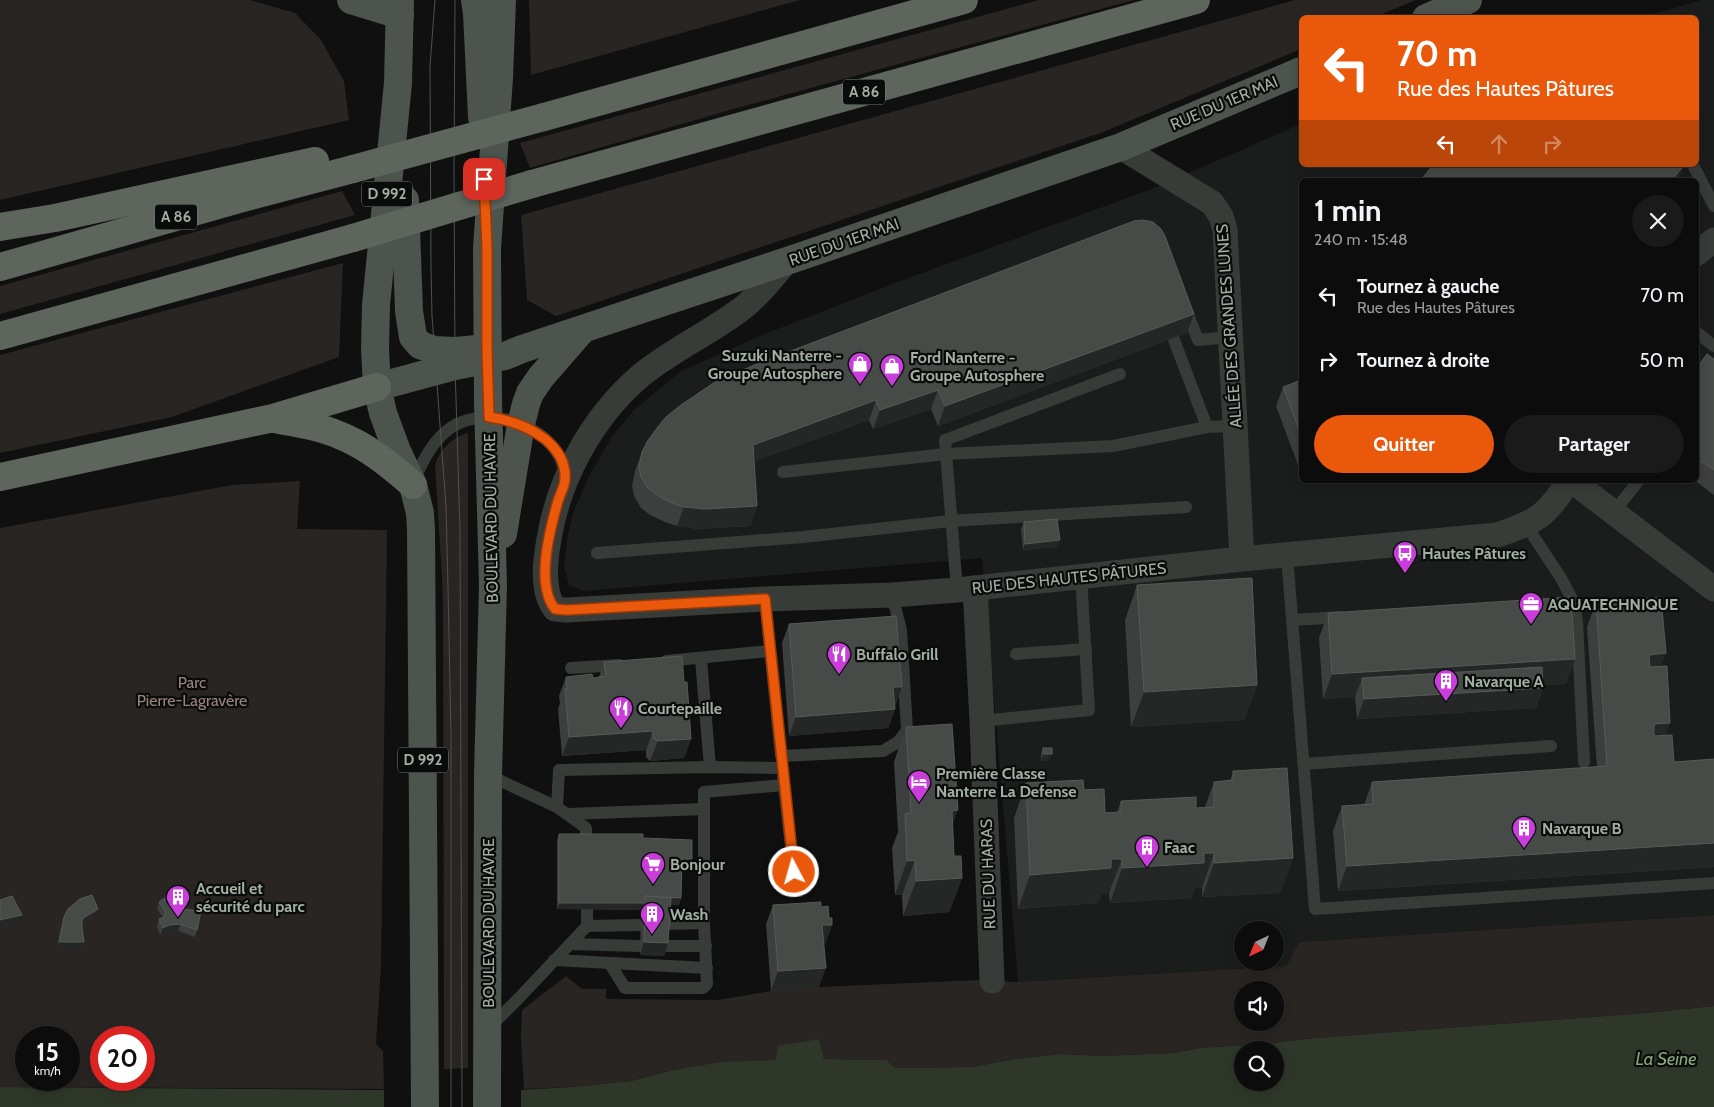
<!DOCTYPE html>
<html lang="fr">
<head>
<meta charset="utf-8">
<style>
	body { margin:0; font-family:Cabin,sans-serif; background:#191a19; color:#f1f3f6; height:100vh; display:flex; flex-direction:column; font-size:19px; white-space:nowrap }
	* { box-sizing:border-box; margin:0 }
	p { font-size:16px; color:#9a9b9d }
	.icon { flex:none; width:28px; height:28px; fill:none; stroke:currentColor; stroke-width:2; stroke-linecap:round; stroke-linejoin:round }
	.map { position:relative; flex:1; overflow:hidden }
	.drawer { position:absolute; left:1299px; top:178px; width:400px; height:305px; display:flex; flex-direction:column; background:#0b0c0b; border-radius:8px; box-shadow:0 2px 12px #0003,0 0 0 1px #2b2c2c }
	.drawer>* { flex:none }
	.hud { position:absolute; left:1299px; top:15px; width:400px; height:152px; border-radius:8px; box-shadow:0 2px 12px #0003,0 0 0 1px #2b2c2c; background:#ea580c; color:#fff; overflow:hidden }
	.needle { width:32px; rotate:223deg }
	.controls { position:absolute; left:1234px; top:921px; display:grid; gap:10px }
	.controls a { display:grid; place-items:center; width:50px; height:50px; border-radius:50%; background:#0b0c0b; box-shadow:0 2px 12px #0003,0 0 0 1px #2b2c2c; font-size:25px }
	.speed { position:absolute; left:15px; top:1026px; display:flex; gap:10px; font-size:25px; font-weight:700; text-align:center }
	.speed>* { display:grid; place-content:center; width:65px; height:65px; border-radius:50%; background:#0b0c0b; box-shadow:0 2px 12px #0003,0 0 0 1px #2b2c2c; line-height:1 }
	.speed small { font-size:12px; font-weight:400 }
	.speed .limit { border:8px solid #d22; background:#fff; color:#111 }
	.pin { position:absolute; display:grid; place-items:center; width:42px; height:42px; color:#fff; margin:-21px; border-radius:10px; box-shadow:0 2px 8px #0006 }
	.me { position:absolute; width:55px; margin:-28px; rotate:354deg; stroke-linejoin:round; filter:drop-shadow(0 0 4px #0008) }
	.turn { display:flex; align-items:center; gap:18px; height:105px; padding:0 15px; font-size:22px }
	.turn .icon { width:65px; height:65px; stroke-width:2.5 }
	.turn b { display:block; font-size:35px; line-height:42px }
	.lanes { display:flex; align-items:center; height:48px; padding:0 15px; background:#0003; justify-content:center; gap:25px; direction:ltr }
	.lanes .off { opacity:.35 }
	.round { display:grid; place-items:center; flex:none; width:52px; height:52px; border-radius:26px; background:#191a19 }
	.head { display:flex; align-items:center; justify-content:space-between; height:85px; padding:0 15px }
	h1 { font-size:30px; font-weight:700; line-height:38px }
	.button { display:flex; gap:10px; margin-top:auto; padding:10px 15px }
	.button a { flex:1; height:58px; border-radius:30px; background:#ea580c; color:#fff; font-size:20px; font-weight:700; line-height:58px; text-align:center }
	.button a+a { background:#191a19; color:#f1f3f6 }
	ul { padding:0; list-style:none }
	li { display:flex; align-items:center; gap:15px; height:65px; padding:0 15px }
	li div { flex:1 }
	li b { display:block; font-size:19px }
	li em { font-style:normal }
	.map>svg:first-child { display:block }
</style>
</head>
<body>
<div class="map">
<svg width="1714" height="1107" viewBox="0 0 1714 1107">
	<rect width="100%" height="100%" fill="#0f100f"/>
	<path fill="#1b1d1c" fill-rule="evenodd" d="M1701,0H1714V915L1299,942L1286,966L1018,982L982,558L584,591L569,585L564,567L567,539L573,513L589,476L611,438L633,411L681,371L767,333L911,277L1154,188L1301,124V165H1696V18L1643,17ZM1301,180H1696V480H1301ZM1242,930H1275V962H1242Z"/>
	<g fill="#292522" fill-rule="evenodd">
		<path d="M0,0H250L295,13L321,40L344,81L349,120L0,200Z"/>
		<path d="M529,0H800L531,75Z"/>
		<path d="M1039,0H1134L737,108L530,168L520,143Z"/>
		<path d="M1295,0H1416L1375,17L1301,18V49L1103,132L556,316L527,300L521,215Z"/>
		<path d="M342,191L355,215L0,314V286Z"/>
		<path d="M343,263L339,357L172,417L0,453V355Z"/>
		<path d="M468,433V1068L444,1069L443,611L442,576L435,466C439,450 452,437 468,433Z"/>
		<path d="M300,481L297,529L387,530L381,967L376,1044L383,1051L384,1089L0,1087V528L232,485ZM26,1038H69V1080H26ZM101,1038H144V1080H101Z"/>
		<path d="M1714,915V1006L1646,1013L1315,1038L1264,1044L1199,1048L1175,1053L1101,1056L1061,1054L1015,1059L972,1067L896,1068L886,1060L824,1059L819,1039L776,1060L722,1063L673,1070L631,1081L571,1087L524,1089L521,1037L522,1010L566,976L582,989H606V999L718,1000L771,991L819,987L979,980L1018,982L1286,966L1299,942ZM1242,990H1275V1022H1242Z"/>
	</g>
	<path fill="#2f372a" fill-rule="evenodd" d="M1714,1006V1107H0V1087L502,1091L571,1087L631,1081L673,1070L722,1062L776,1060L778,1046L819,1039L824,1059L886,1060L896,1068L972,1067L1015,1059L1061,1054L1101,1056L1175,1053L1199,1048L1264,1044L1315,1038L1646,1013ZM1242,1050H1275V1082H1242Z"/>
	<rect fill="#0f100f" x="384" y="1087" width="137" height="20"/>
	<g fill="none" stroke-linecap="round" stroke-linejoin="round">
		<g stroke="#383c38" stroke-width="12">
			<path d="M1693,165L1714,206"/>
			<path d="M1185,307L1198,340L1231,337"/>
			<path d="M1168,324L1207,427"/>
			<path d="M1696,332L1714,346"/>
			<path d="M783,472L946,454L1113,446L1207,427L1235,426"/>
			<path d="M413,483C422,462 433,439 452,427C490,402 562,429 565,476"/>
			<path d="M1614,512L1639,480"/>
			<path d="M1526,525L1561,578L1574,603L1577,621L1584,762"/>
			<path d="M597,553L803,537L950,521L1186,507"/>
			<path d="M1287,555L1315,909L1714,883"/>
			<path d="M957,590L945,440L1120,374"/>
			<path d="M765,599L781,756L883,751L898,742L907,730L901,630L892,595"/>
			<path d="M1292,620L1342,617"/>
			<path d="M1016,654L1086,649"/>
			<path d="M701,659L710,767"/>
			<path d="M666,661L770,651"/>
			<path d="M571,668L619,665"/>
			<path d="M982,721L1089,710L1081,577"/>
			<path d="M1304,764L1551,746"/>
			<path d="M488,775L557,807L586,828V841"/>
			<path d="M783,777L796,889"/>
			<path d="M557,807L559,770L710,767L782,768"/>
			<path d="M568,814L704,809"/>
			<path d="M665,924L704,923"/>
			<path d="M587,926L640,925"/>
			<path d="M570,944L640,946"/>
			<path d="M664,946H706"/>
			<path d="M554,960L707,968"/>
			<path d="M610,964L625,988H703L707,984L704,923V792L784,785"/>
			<path d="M490,1027L518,999L587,926V909"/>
		</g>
		<g stroke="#383c38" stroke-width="25">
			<path d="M1121,147L1212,203L1221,216L1225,230L1242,559"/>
			<path d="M1696,254L1714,240"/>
			<path d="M787,261C772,278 758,297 740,310C708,334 670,351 639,377C592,418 559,478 549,539C545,561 541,591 555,609L567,610L765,599L892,595L957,590L1242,559L1497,535C1536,522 1547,516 1569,480"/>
			<path d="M1571,480L1714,589"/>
			<path d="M975,588L982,721L992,981"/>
		</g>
		<g stroke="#4d534d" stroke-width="28">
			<path d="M351,0L400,15"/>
			<path d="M400,0L398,83L376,305L375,348L377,387L383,413L397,451L413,485L420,513L421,530L425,1107"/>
			<path d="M475,0L477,13L482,117"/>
			<path d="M1426,18L1468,0"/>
			<path d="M405,200L409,311L413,337L420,345L434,350L455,351L477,349"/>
			<path d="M377,387L455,366L505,356L522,349L787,261L1121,147L1301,71"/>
			<path d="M503,534L521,424L526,404L530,393L541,377L581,331"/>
			<path d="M487,1107L488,775L493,585L488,402L487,248L499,78L502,0"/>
		</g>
		<g stroke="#5e655d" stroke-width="28">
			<path d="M544,117L964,0"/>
			<path d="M532,184L1196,0"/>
			<path d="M0,227L55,218L315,161"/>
			<path d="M0,267L239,199L353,169"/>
			<path d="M0,336L353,238"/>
			<path d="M274,419C296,423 318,426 339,435C367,446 390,465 413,485"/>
			<path d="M0,477L273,418L377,387"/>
		</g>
		<g stroke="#4e544d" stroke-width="1">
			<path d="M435,0L430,66L431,267L432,316L446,507L448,588L451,735V1107"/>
			<path d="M455,0L454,169L455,366L460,530L462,1107"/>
		</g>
		<g stroke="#5e655d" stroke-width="28">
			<path d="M353,169L544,117"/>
			<path d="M353,238L532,184"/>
		</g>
	</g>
	<g fill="#3c3f3d">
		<path d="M1194,314L1187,333L938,426L931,409L873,429L869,420L754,461L757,506L750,526L698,529L677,526L665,522L650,515L641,508L634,496L632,486L635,471L642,452Z"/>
		<path d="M1714,359V495L1694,480H1696V369Z"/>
		<path d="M1301,380V473L1276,406L1283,387Z"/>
		<path d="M1024,522L1057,547L1023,550L1021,529Z"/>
		<path d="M1137,585L1257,685L1244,720L1131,727L1125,620Z"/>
		<path d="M1596,602L1666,653L1661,666L1666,736L1674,762L1714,759V867L1338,891L1333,831L1342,806L1364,805L1372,782L1597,767L1587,627Z"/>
		<path d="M1328,613L1575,659L1566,684L1543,685V688L1536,708L1357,719L1355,697L1323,699L1319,638Z"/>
		<path d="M789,624L902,687L895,706V709L888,728L789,736L782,643Z"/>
		<path d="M604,662L684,682L691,739L684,758L650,761L646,757V750L562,756L558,709L560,703L559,696L566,677L593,678L599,677Z"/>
		<path d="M906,727L952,825L954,856L962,878L949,912L903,916L902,895H895L892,848L898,832L894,762Z"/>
		<path d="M1043,748L1049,760L1041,761V755Z"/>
		<path d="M1233,771L1293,858L1280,893L1202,897V888H1195L1191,898L1110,903L1109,893L1102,894L1098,903L1018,909L1014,818L1026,783L1084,790L1105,813L1117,812L1121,801L1196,808L1205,807L1214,782L1230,781Z"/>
		<path d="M559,834L643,838L692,859L690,865H682L681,898L679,905H671L668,943L664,956L640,955L641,910L557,909V841Z"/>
		<path d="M159,902L197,930L195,937L178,931L167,932L160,935L157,926L159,919L163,917L157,909Z"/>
		<path d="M773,905L821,907L832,925L825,944H824L819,987L771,991L766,924Z"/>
		<path d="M98,909L95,915L82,924V928L84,942L81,948H57L62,924L64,917Z"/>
	</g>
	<g fill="#252726">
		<path d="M1684,165L1679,180H1672Z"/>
		<path d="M1194,314L1187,333L938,426L945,406Z"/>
		<path d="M938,390L931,409L873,429L880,410Z"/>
		<path d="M876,400L869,420L746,464L753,445Z"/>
		<path d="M757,506L750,526L698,529L677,526L684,507Z"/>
		<path d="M1060,540L1057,547L1023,550L1025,544Z"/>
		<path d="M1666,653L1656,678L1640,680L1649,655Z"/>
		<path d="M1575,659L1566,684L1364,696L1362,678L1355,697L1323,699L1332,674Z"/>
		<path d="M1257,685L1244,720L1131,727L1144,692Z"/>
		<path d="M893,687H902L895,706L886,707Z"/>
		<path d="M1543,688L1536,708L1357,719L1364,699Z"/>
		<path d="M895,709L888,728L789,736L796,717Z"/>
		<path d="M1670,723L1661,748L1645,749L1654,724Z"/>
		<path d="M653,731L646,750L562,756L569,737Z"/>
		<path d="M691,739L684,758L650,761L658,741Z"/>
		<path d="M1043,754H1052L1049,760L1041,761Z"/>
		<path d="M958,810L945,845L952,811Z"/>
		<path d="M1714,843V867L1338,891L1347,866Z"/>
		<path d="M1204,853H1214L1202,888H1195L1191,898L1110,903L1122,868Z"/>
		<path d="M1293,858L1280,893L1202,897L1214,863Z"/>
		<path d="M682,859H692L690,865H679Z"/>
		<path d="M1111,859H1122L1109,893L1102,894L1098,903L1018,909L1030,875Z"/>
		<path d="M915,860L902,895H895L907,861Z"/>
		<path d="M962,878L949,912L903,916L916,881Z"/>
		<path d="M681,898L679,905H645V899Z"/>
		<path d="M645,899L641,910L557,909L559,903Z"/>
		<path d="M98,909L95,915L82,924V920L85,917Z"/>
		<path d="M22,915L17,928L0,932V920Z"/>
		<path d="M180,924L178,931L167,932L160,935L163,928L169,925Z"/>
		<path d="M822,925H832L825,944H815Z"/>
		<path d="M59,942H84L81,948H57Z"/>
		<path d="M644,942L668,943L664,956L640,955Z"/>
		<path d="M826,968L819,987L771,991L778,971Z"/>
	</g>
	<g fill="#474b48" stroke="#555b56">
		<path d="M1433,165H1684L1672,180H1421Z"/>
		<path d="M1143,220L1153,222L1161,229L1165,236L1194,314L945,406L938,390L880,410L876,400L753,445L757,506L705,509L684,507L672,503L657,495L648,488L641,477L639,467L642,452L647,442L657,428L666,417L681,405L715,382L759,363L1134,221Z"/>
		<path d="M1707,354L1714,359V470L1696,458V369Z"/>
		<path d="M1301,380V435L1283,387Z"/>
		<path d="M1057,519L1060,540L1025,544L1024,522Z"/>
		<path d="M1252,578L1257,685L1144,692L1137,585Z"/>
		<path d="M1571,597L1575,659L1332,674L1328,613Z"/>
		<path d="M1661,597L1666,653L1649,655L1650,667L1667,666L1670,723L1654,724V736L1672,735L1674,762L1714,759V843L1347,866L1342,806L1373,804L1372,782L1607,766L1596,602Z"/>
		<path d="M896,616L902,687H893L895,709L796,717L789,624Z"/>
		<path d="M682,656L684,682H687L691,739L658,741L653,738V731L569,737L565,689H567L566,677L592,674L593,678L606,676L604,662Z"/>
		<path d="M1542,667L1543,688L1364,699L1362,678Z"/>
		<path d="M952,724L958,810L952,811L954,856H961L962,878L916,881L915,860L907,861L905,814L911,813L906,727Z"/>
		<rect x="1043" y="748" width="9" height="6"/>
		<path d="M1287,768L1293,858L1214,863V853H1204V863L1122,868V859H1111V868L1030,875L1026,783L1083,780L1084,790L1104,789L1105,813L1121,812V801L1196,797V808L1214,807V782L1233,780V771Z"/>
		<path d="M559,834H643V838L692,840V859H682L681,898L645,896V899H643V903H559Z"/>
		<path d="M170,894L176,902L184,909L201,911L197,930L180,924L169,925L163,928L159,919L164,917L166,912L159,902Z"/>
		<path d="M92,895L98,909L85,917L82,920V928L84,942H59L64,917L68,909L80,899Z"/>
		<path d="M12,896L22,915L0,920V900Z"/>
		<path d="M645,896L671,898L668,943L644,942Z"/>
		<path d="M821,902V907L828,906L829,918H832V925H822L826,968L778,971L773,905Z"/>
	</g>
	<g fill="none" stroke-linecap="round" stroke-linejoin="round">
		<g stroke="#983908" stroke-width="12">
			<path id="route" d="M484,179L487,248V348L489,417C510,420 528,426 545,439C557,449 566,463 565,479C565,486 560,494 558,501C550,529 535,584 555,609L567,610L765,599L794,872"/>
		</g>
		<use href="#route" stroke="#ea580c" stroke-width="9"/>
	</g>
	<defs>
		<g id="shop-pin" transform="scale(1.25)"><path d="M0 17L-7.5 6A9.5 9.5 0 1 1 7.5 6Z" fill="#c93eda" stroke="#0a0b0b"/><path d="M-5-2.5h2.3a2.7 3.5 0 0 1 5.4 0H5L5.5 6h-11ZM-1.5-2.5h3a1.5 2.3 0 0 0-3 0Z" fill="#fff"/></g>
		<g id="bus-pin" transform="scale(1.25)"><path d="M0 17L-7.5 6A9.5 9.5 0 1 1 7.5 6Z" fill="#c93eda" stroke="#0a0b0b"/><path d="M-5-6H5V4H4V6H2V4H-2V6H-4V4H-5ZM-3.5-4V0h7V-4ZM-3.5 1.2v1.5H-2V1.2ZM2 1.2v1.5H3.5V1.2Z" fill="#fff"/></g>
		<g id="office-pin" transform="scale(1.25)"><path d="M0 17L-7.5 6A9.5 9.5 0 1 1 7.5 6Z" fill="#c93eda" stroke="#0a0b0b"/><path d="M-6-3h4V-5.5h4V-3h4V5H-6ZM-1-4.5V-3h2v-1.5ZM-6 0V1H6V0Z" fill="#fff"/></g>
		<g id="restaurant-pin" transform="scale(1.25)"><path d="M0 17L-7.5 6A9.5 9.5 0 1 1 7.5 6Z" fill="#c93eda" stroke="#0a0b0b"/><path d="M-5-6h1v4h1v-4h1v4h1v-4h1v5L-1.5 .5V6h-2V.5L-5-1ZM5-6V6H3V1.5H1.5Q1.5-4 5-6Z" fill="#fff"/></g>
		<g id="building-pin" transform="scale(1.25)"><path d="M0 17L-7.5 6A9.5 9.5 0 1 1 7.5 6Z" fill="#c93eda" stroke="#0a0b0b"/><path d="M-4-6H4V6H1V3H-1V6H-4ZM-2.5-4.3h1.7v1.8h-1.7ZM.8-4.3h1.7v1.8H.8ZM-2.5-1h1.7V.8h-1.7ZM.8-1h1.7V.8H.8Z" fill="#fff"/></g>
		<g id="hotel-pin" transform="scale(1.25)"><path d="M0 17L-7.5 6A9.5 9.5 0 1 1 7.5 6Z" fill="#c93eda" stroke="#0a0b0b"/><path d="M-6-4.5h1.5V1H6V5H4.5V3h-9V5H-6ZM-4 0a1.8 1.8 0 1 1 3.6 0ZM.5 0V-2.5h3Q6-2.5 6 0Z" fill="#fff"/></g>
		<g id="supermarket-pin" transform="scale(1.25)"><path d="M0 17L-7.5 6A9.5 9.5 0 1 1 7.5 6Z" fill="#c93eda" stroke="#0a0b0b"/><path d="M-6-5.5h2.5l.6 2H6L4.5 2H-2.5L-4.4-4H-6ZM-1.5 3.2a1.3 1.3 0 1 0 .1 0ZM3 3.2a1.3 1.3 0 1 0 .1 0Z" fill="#fff"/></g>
	</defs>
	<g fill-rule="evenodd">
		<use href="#shop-pin" x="860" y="364"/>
		<use href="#shop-pin" x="892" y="366"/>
		<use href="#bus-pin" x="1405" y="553"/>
		<use href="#office-pin" x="1531" y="604"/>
		<use href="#restaurant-pin" x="839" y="654"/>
		<use href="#building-pin" x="1446" y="681"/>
		<use href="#restaurant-pin" x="621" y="708"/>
		<use href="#hotel-pin" x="919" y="782"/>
		<use href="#building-pin" x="1524" y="828"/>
		<use href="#building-pin" x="1147" y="847"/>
		<use href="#supermarket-pin" x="653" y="864"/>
		<use href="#building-pin" x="178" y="897"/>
		<use href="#building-pin" x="652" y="914"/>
	</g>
	<g text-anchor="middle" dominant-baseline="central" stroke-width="4.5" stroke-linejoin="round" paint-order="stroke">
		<g fill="#0a0b0b" stroke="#757e75" stroke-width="1">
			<rect x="843" y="79.5" width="42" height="25" rx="4"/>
			<rect x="362" y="181.5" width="50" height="25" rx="4"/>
			<rect x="155" y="204.5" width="42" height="25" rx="4"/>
			<rect x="398" y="747.5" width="50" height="25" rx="4"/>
		</g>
		<g font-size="15" font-weight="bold" fill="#a3afa2">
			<text x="864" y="92">A 86</text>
			<text x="387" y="194">D 992</text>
			<text x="176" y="217">A 86</text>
			<text x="423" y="760">D 992</text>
		</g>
		<g font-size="16" fill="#a3afa2" stroke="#0a0b0b">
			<text transform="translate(1224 103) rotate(-23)">RUE DU 1ER MAI</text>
			<text transform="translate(844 242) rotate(-19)">RUE DU 1ER MAI</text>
			<text transform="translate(1229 326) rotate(-94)">ALLÉE DES GRANDES LUNES</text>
			<text transform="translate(491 518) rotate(-91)">BOULEVARD DU HAVRE</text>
			<text transform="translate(1069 578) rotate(-6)">RUE DES HAUTES PÂTURES</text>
			<text transform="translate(988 874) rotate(-92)">RUE DU HARAS</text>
			<text transform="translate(488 923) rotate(-90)">BOULEVARD DU HAVRE</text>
		</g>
		<g font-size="16" font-weight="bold" fill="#a3afa2" stroke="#0a0b0b" text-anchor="start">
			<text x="842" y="355" text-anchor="end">Suzuki Nanterre -<tspan x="842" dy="18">Groupe Autosphere</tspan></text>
			<text x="910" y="357">Ford Nanterre -<tspan x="910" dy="18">Groupe Autosphere</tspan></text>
			<text x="1422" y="553">Hautes Pâtures</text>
			<text x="1548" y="604">AQUATECHNIQUE</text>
			<text x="856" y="654">Buffalo Grill</text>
			<text x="1464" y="681">Navarque A</text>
			<text x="638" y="708">Courtepaille</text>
			<text x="936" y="773">Première Classe<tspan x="936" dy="18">Nanterre La Defense</tspan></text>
			<text x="1542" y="828">Navarque B</text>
			<text x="1164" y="847">Faac</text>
			<text x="670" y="864">Bonjour</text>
			<text x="196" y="888">Accueil et<tspan x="196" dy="18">sécurité du parc</tspan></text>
			<text x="670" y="914">Wash</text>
		</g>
		<g font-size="16" fill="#99847b" stroke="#0a0b0b">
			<text x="192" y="682">Parc<tspan x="192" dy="18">Pierre-Lagravère</tspan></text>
		</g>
		<g font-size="18" font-style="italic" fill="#89a77c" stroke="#0a0b0b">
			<text x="1666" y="1059">La Seine</text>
		</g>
	</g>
</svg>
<div class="controls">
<a><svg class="needle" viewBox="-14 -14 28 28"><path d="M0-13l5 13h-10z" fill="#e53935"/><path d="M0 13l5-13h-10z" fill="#9a9b9d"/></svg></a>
<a><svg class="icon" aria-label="sound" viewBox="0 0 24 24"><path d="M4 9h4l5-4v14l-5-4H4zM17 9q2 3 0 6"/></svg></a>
<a><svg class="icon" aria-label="search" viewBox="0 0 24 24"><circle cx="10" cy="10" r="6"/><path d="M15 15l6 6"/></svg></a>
</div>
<div class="speed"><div>15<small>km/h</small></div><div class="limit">20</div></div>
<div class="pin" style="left:484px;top:179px;background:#d93025"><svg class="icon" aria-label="arrive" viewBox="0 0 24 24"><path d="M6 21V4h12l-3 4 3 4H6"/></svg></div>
<svg class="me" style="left:794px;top:872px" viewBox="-20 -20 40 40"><circle r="17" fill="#ea580c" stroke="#fff" stroke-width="3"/><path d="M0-11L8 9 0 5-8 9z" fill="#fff"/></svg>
<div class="hud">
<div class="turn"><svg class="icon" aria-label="left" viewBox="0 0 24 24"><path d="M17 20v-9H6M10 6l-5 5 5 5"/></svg><div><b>70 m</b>Rue des Hautes Pâtures</div></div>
<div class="lanes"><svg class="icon" aria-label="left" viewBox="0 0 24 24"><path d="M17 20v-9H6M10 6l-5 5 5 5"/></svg><svg class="icon off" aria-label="ahead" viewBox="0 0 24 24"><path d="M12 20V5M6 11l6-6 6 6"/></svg><svg class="icon off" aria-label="right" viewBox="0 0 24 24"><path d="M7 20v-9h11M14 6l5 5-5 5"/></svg></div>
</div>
<section class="drawer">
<div class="head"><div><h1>1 min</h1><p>240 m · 15:48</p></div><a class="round"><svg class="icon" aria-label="close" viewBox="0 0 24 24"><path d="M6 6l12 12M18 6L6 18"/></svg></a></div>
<ul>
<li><svg class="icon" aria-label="left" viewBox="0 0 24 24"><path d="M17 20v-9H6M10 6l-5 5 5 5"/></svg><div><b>Tournez à gauche</b><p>Rue des Hautes Pâtures</p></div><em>70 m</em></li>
<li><svg class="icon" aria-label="right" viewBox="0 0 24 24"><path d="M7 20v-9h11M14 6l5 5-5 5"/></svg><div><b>Tournez à droite</b></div><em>50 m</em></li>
</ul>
<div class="button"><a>Quitter</a><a>Partager</a></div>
</section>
</div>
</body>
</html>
